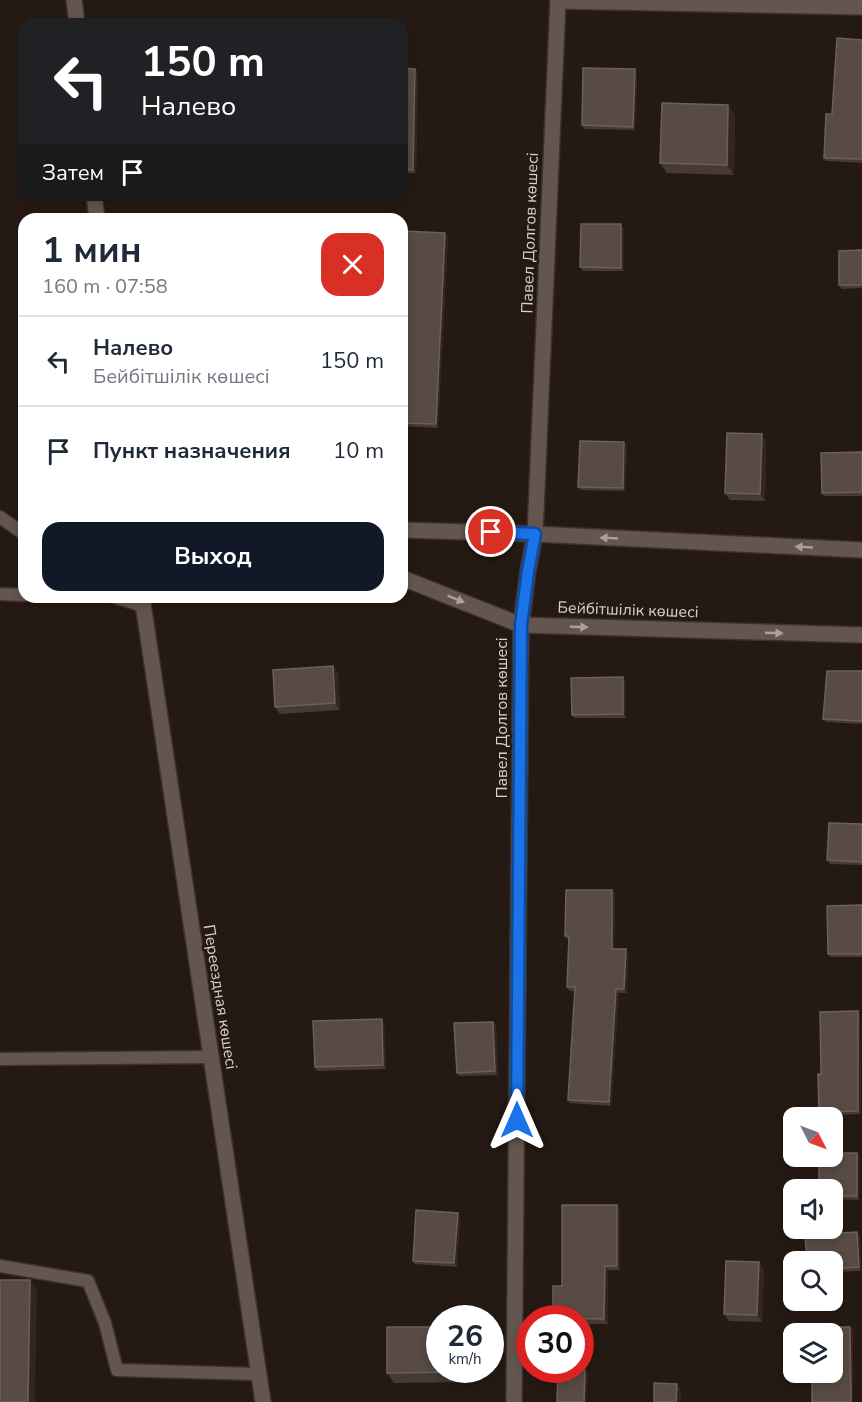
<!DOCTYPE html>
<html lang="ru">
<head>
<meta charset="utf-8">
<style>
	body { margin:0; font-family:"Nunito Sans",sans-serif; background:#f6f6f7; color:#1f2937; height:100vh; display:flex; flex-direction:column; font-size:22px; white-space:nowrap }
	* { box-sizing:border-box; margin:0 }
	p { font-size:20px; color:#747a83 }
	.icon { flex:none; width:33px; height:33px; fill:none; stroke:currentColor; stroke-width:2; stroke-linecap:round; stroke-linejoin:round }
	.map { position:relative; flex:1; overflow:hidden }
	.drawer { position:absolute; left:18px; top:213px; width:390px; height:390px; display:flex; flex-direction:column; background:#fff; border-radius:18px; box-shadow:0 3px 9px #0003 }
	.drawer>* { flex:none }
	.guide { position:absolute; left:18px; top:18px; width:390px; height:183px; border-radius:18px; box-shadow:0 3px 9px #0003; background:#202124; color:#fff; overflow:hidden }
	.needle { width:39px; rotate:132deg }
	.buttons { position:absolute; left:783px; top:1107px; display:grid; gap:12px }
	.buttons a { display:grid; place-items:center; width:60px; height:60px; border-radius:12px; background:#fff; box-shadow:0 3px 9px #0003; font-size:30px }
	.speed { position:absolute; left:426px; top:1305px; display:flex; gap:12px; font-size:30px; font-weight:700; text-align:center }
	.speed>* { display:grid; place-content:center; width:78px; height:78px; border-radius:50%; background:#fff; box-shadow:0 3px 9px #0003; line-height:1 }
	.speed small { font-size:15px; font-weight:400 }
	.speed .limit { border:9px solid #d22; background:#fff; color:#111 }
	.pin { position:absolute; display:grid; place-items:center; width:51px; height:51px; color:#fff; margin:-26px; border:3px solid #fff; border-radius:50%; box-shadow:0 2px 6px #0007 }
	.me { position:absolute; width:66px; margin:-33px; rotate:0deg; stroke-linejoin:round; filter:drop-shadow(0 0 4px #0008) }
	.turn { display:flex; align-items:center; gap:21px; height:126px; padding:0 24px; font-size:27px }
	.turn .icon { width:78px; height:78px; stroke-width:2.5 }
	.turn b { display:block; font-size:42px; line-height:51px }
	.then { display:flex; align-items:center; height:57px; padding:0 24px; background:#0003; gap:12px; font-size:22px }
	.round { display:grid; place-items:center; flex:none; width:63px; height:63px; border-radius:18px; background:#f6f6f7 }
	.summary { display:flex; align-items:center; justify-content:space-between; height:102px; padding:0 24px }
	h1 { font-size:36px; font-weight:700; line-height:45px }
	.action { display:flex; gap:12px; margin-top:auto; padding:12px 24px }
	.action a { flex:1; height:69px; border-radius:18px; background:#111827; color:#fff; font-size:24px; font-weight:700; line-height:69px; text-align:center }
	ul { padding:0; list-style:none }
	li { display:flex; align-items:center; gap:18px; height:90px; padding:0 24px; border-top:2px solid #e0e1e3 }
	li div { flex:1 }
	li b { display:block; font-size:22px }
	li em { font-style:normal }
	.map>svg:first-child { display:block }
</style>
</head>
<body>
<div class="map">
<svg width="862" height="1402" viewBox="0 0 862 1402">
	<rect width="100%" height="100%" fill="#251913"/>
	<g fill="none" stroke-linecap="round" stroke-linejoin="round">
		<g stroke="#3b322f" stroke-width="15">
			<g id="service">
				<path d="M0,517L24,534"/>
				<path d="M0,594L24,595"/>
				<path d="M115,597L143,606"/>
				<path d="M0,1059L211,1057"/>
				<path d="M0,1266L88,1281L105,1323L117,1370L259,1374"/>
			</g>
		</g>
		<g stroke="#3b322f" stroke-width="18">
			<g id="minor">
				<path d="M558,1L862,7"/>
				<path d="M402,530L535,534L862,550"/>
				<path d="M402,578L521,625L862,635"/>
				<path d="M514,1402L521,625L528,571L535,534L558,0"/>
			</g>
		</g>
		<g stroke="#3b322f" stroke-width="18">
			<g id="tertiary">
				<path d="M74,0L77,24"/>
				<path d="M94,195L97,219"/>
				<path d="M142,597L263,1402"/>
			</g>
		</g>
		<use href="#service" stroke="#64564e" stroke-width="12"/>
		<use href="#minor" stroke="#64564e" stroke-width="15"/>
		<use href="#tertiary" stroke="#64564e" stroke-width="15"/>
	</g>
	<g fill="#473a34">
		<path d="M862,40V163L826,161L824,158L832,114Z"/>
		<path d="M402,68L415,69L418,72L416,173H402Z"/>
		<path d="M637,73L635,130L584,129L582,125Z"/>
		<path d="M728,105L735,115L734,175L667,173L660,163Z"/>
		<path d="M624,228V271H583L580,267Z"/>
		<path d="M402,231L448,237L438,428L402,426Z"/>
		<path d="M862,250V288L842,289L839,285Z"/>
		<path d="M766,441L765,501L730,500L725,493Z"/>
		<path d="M627,445L625,491L581,490L578,487Z"/>
		<path d="M862,452V496H824L822,493Z"/>
		<path d="M333,666L338,673L340,710L280,714L275,707Z"/>
		<path d="M862,671V724L826,722L823,719Z"/>
		<path d="M626,680V718H574L572,715Z"/>
		<path d="M862,824V865L830,864L827,860Z"/>
		<path d="M612,890L615,894L614,949L628,953L627,993H619L611,1106L570,1103L568,1100L575,991H570L567,987L569,940H568L565,936Z"/>
		<path d="M862,905V957H830L828,954Z"/>
		<path d="M858,1011L860,1015L861,1114L822,1116L819,1112Z"/>
		<path d="M382,1019L384,1023L386,1069L317,1071L315,1067Z"/>
		<path d="M493,1022L496,1025L498,1075L459,1076L457,1073Z"/>
		<path d="M857,1153L859,1156V1200L832,1199V1190Z"/>
		<path d="M620,1210V1270H608V1324H580V1318L562,1286Z"/>
		<path d="M460,1216L457,1267L415,1264L413,1261Z"/>
		<path d="M860,1236L861,1271L832,1272V1262Z"/>
		<path d="M764,1269L762,1322L729,1321L724,1314Z"/>
		<path d="M467,1370V1382L394,1383L387,1373Z"/>
	</g>
	<g fill="#332620">
		<path d="M415,69L418,72L416,173L413,170Z"/>
		<path d="M635,69L637,73L635,130L633,127Z"/>
		<path d="M728,105L735,115L734,175L727,165Z"/>
		<path d="M621,224L624,228V271L621,268Z"/>
		<path d="M445,233L448,237L438,428L436,424Z"/>
		<path d="M762,434L766,441L765,501L760,494Z"/>
		<path d="M624,442L627,445L625,491L623,488Z"/>
		<path d="M333,666L338,673L340,710L335,703Z"/>
		<path d="M623,677L626,680V718L623,714Z"/>
		<path d="M612,890L615,894L614,952L612,949Z"/>
		<path d="M626,949L628,953L627,993L624,989Z"/>
		<path d="M616,989L619,993L611,1106L609,1102Z"/>
		<path d="M858,1011L860,1015L861,1114L858,1111Z"/>
		<path d="M382,1019L384,1023L386,1069L383,1065Z"/>
		<path d="M493,1022L496,1025L498,1075L495,1071Z"/>
		<path d="M857,1153L859,1156V1200L857,1196Z"/>
		<path d="M617,1205L620,1210V1270L617,1266Z"/>
		<path d="M458,1213L460,1216L457,1267L454,1263Z"/>
		<path d="M857,1232L860,1236L861,1271L859,1267Z"/>
		<path d="M759,1262L764,1269L762,1322L757,1315Z"/>
		<path d="M605,1266L608,1270V1324L604,1319Z"/>
		<path d="M30,1280L37,1290L35,1402H28Z"/>
		<path d="M850,1327L853,1330V1402H851Z"/>
		<path d="M460,1370H467V1382L460,1372Z"/>
		<path d="M585,1370L588,1374L586,1402H584Z"/>
		<path d="M677,1384L681,1390V1402H676Z"/>
	</g>
	<g fill="#574b44" stroke="#6b605a" stroke-width="1.5">
		<path d="M837,38L862,40V159L824,158L826,114H832Z"/>
		<path d="M402,68L415,69L413,170L402,169Z"/>
		<path d="M583,68L635,69L633,127L582,125Z"/>
		<path d="M662,103L728,105L727,165L660,163Z"/>
		<path d="M581,224H621V268L580,267Z"/>
		<path d="M402,231L445,233L436,424L402,423Z"/>
		<path d="M862,250V285H839V251Z"/>
		<path d="M727,433L762,434L760,494L725,493Z"/>
		<path d="M580,441L624,442L623,488L578,487Z"/>
		<path d="M862,452V492L822,493L821,453Z"/>
		<path d="M333,666L335,703L275,707L273,670Z"/>
		<path d="M827,671H862V721L823,719Z"/>
		<path d="M623,677V714L572,715L571,678Z"/>
		<path d="M829,823L862,824V862L827,860Z"/>
		<path d="M566,890H612V949H626L624,989H616L609,1102L568,1100L575,987H567L569,936H565Z"/>
		<path d="M862,905V954H828L827,906Z"/>
		<path d="M858,1011V1111L819,1112L818,1074H821L820,1012Z"/>
		<path d="M382,1019L383,1065L315,1067L313,1021Z"/>
		<path d="M493,1022L495,1071L457,1073L454,1023Z"/>
		<path d="M832,1153H857V1196H832V1190H819V1156H832Z"/>
		<path d="M562,1205H617V1266H605L604,1319L553,1318V1286H562Z"/>
		<path d="M416,1210L458,1213L454,1263L413,1261Z"/>
		<path d="M857,1232L859,1267L832,1269V1262H807L805,1235Z"/>
		<path d="M726,1261L759,1262L757,1315L724,1314Z"/>
		<path d="M0,1280H30L28,1402H0Z"/>
		<path d="M387,1327H440V1370H460V1372L387,1373Z"/>
		<path d="M809,1327H850L851,1402H812V1376H810V1372H832V1334H809Z"/>
		<path d="M558,1370H585L584,1402H557Z"/>
		<path d="M654,1383L677,1384L676,1402H654Z"/>
	</g>
	<defs><path id="oneway-solid" d="M-6-.8H1V-3.2L6.5 0L1 3.2V.8H-6Z" transform="scale(1.5)"/></defs>
	<g fill="#aba09a">
		<use href="#oneway-solid" transform="translate(609 538) rotate(-177)"/>
		<use href="#oneway-solid" transform="translate(804 547) rotate(-177)"/>
		<use href="#oneway-solid" transform="translate(456 599) rotate(22)"/>
		<use href="#oneway-solid" transform="translate(579 627) rotate(2)"/>
		<use href="#oneway-solid" transform="translate(774 633) rotate(2)"/>
	</g>
	<g fill="none" stroke-linecap="round" stroke-linejoin="round">
		<g stroke="#114b97" stroke-width="15">
			<path id="route" d="M491,532L535,534L528,571L521,625L517,1120"/>
		</g>
		<use href="#route" stroke="#1a73e8" stroke-width="10"/>
	</g>
	<g text-anchor="middle" dominant-baseline="central" stroke-width="5" stroke-linejoin="round" paint-order="stroke">
		<g font-size="16" fill="#dad1cd" stroke="#251913">
			<text transform="translate(530 233) rotate(-88)">Павел Долгов көшесі</text>
			<text transform="translate(628 610) rotate(2)">Бейбітшілік көшесі</text>
			<text transform="translate(502 718) rotate(-90)">Павел Долгов көшесі</text>
			<text transform="translate(220 997) rotate(81)">Переездная көшесі</text>
		</g>
	</g>
</svg>
<div class="buttons">
<a><svg class="needle" viewBox="-14 -14 28 28"><path d="M0-13l5 13h-10z" fill="#e53935"/><path d="M0 13l5-13h-10z" fill="#747a83"/></svg></a>
<a><svg class="icon" aria-label="sound" viewBox="0 0 24 24"><path d="M4 9h4l5-4v14l-5-4H4zM17 9q2 3 0 6"/></svg></a>
<a><svg class="icon" aria-label="search" viewBox="0 0 24 24"><circle cx="10" cy="10" r="6"/><path d="M15 15l6 6"/></svg></a>
<a><svg class="icon" aria-label="layers" viewBox="0 0 24 24"><path d="M12 4l9 5-9 5-9-5zM3 14l9 5 9-5"/></svg></a>
</div>
<div class="speed"><div>26<small>km/h</small></div><div class="limit">30</div></div>
<div class="pin" style="left:491px;top:532px;background:#d93025"><svg class="icon" aria-label="arrive" viewBox="0 0 24 24"><path d="M6 21V4h12l-3 4 3 4H6"/></svg></div>
<svg class="me" style="left:517px;top:1120px" viewBox="-20 -20 40 40"><path d="M0-17L14 15 0 8-14 15z" fill="#1a73e8" stroke="#fff" stroke-width="4"/></svg>
<div class="guide">
<div class="turn"><svg class="icon" aria-label="left" viewBox="0 0 24 24"><path d="M17 20v-9H6M10 6l-5 5 5 5"/></svg><div><b>150 m</b>Налево</div></div>
<div class="then">Затем<svg class="icon" aria-label="arrive" viewBox="0 0 24 24"><path d="M6 21V4h12l-3 4 3 4H6"/></svg></div>
</div>
<section class="drawer">
<div class="summary"><div><h1>1 мин</h1><p>160 m · 07:58</p></div><a class="round" style="background:#d93025;color:#fff"><svg class="icon" aria-label="close" viewBox="0 0 24 24"><path d="M6 6l12 12M18 6L6 18"/></svg></a></div>
<ul>
<li><svg class="icon" aria-label="left" viewBox="0 0 24 24"><path d="M17 20v-9H6M10 6l-5 5 5 5"/></svg><div><b>Налево</b><p>Бейбітшілік көшесі</p></div><em>150 m</em></li>
<li><svg class="icon" aria-label="arrive" viewBox="0 0 24 24"><path d="M6 21V4h12l-3 4 3 4H6"/></svg><div><b>Пункт назначения</b></div><em>10 m</em></li>
</ul>
<div class="action"><a>Выход</a></div>
</section>
</div>
</body>
</html>
